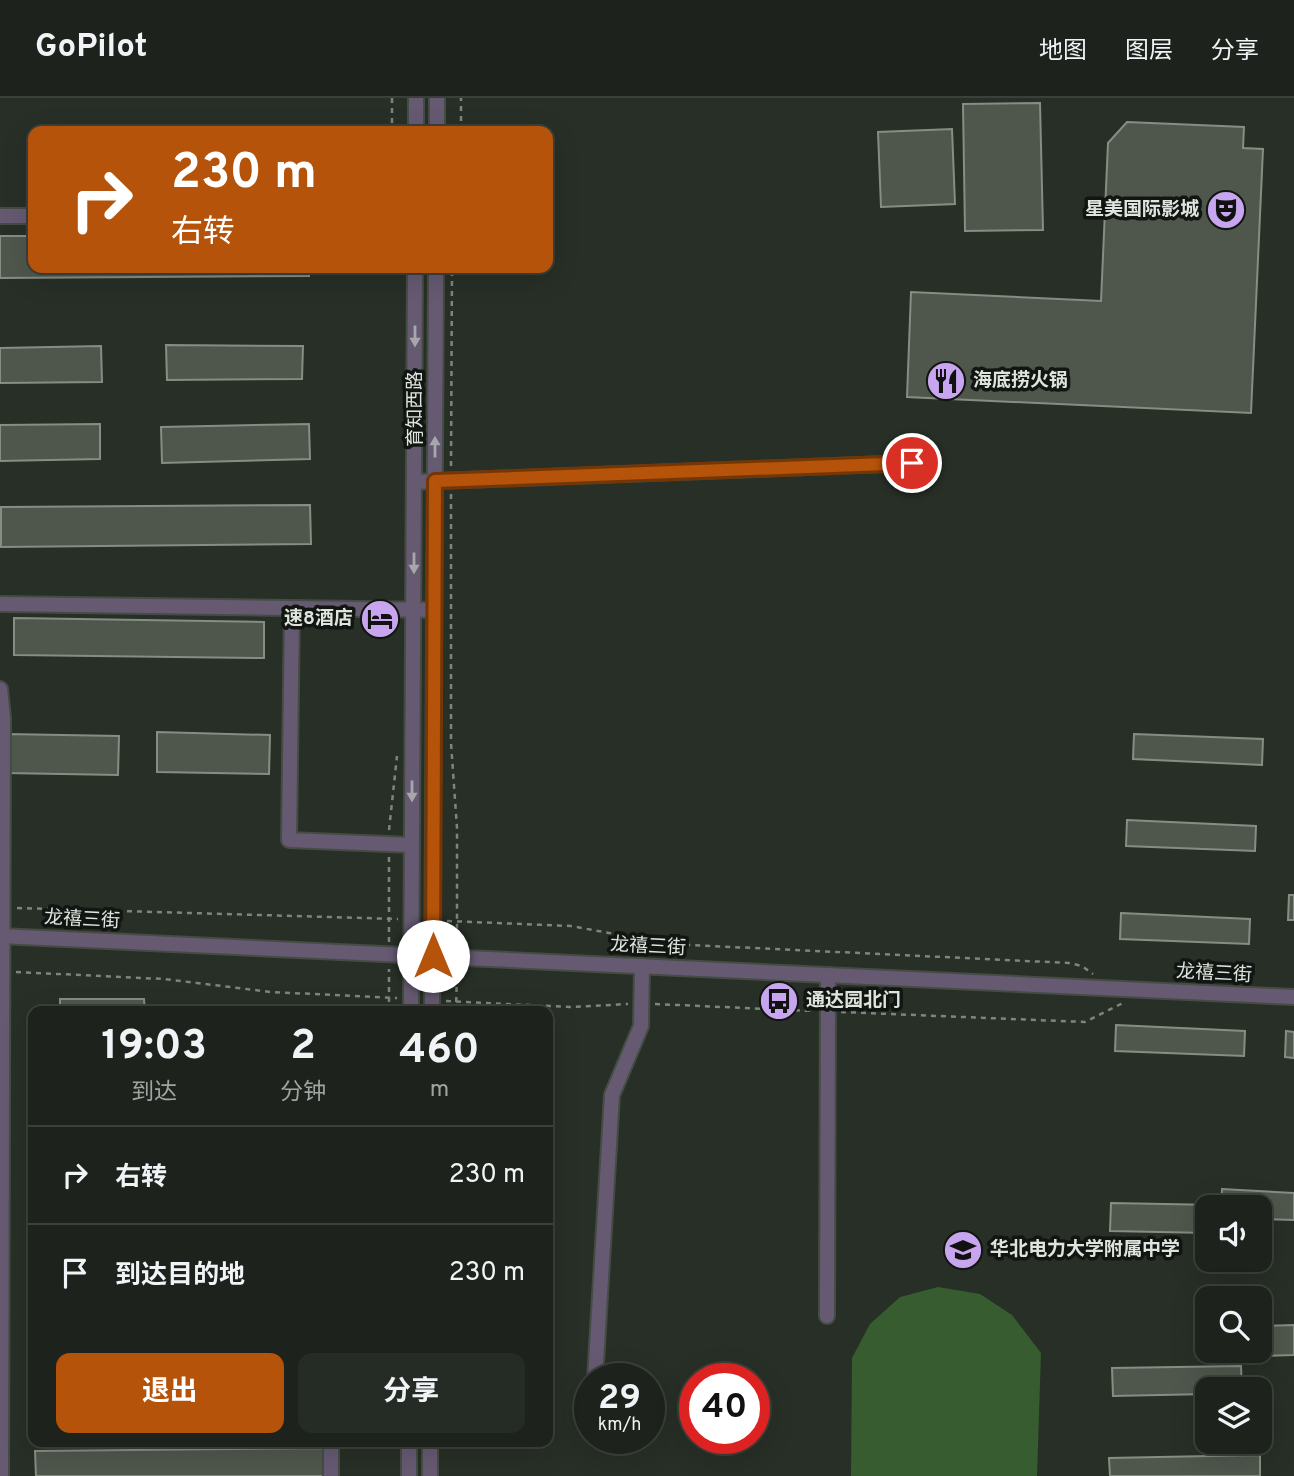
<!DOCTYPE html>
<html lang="zh">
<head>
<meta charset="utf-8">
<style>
	body { margin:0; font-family:Overpass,"Noto Sans SC",sans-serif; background:#252b25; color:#f1f3f6; height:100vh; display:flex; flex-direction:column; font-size:26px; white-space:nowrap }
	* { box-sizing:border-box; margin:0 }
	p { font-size:23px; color:#a0a4a3 }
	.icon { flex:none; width:38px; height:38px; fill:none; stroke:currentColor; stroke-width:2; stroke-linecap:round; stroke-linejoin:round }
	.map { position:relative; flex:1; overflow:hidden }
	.panel { position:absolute; left:28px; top:908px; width:525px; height:441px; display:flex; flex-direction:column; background:#1d231c; border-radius:14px; box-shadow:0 7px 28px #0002,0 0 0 2px #3b403b }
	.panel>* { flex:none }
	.banner { position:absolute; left:28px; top:28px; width:525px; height:147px; border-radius:14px; box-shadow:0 7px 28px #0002,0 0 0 2px #3b403b; background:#b45309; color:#fff; overflow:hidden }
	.tools { position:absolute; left:1195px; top:1097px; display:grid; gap:14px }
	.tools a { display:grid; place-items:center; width:77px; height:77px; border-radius:14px; background:#1d231c; box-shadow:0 7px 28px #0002,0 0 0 2px #3b403b; font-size:35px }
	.speed { position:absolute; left:574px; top:1265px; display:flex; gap:14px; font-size:35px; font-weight:700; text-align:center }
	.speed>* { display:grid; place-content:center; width:91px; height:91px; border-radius:50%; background:#1d231c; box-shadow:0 7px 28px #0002,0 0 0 2px #3b403b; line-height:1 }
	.speed small { font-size:18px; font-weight:400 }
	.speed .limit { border:10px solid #d22; background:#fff; color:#111 }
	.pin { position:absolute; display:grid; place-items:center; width:60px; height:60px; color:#fff; margin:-30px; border:4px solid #fff; border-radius:50%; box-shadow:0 2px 7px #0007 }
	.me { position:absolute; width:77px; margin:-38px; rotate:0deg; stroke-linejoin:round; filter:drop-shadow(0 0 5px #0008) }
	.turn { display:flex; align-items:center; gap:24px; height:147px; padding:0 28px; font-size:32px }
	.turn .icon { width:91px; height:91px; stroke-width:2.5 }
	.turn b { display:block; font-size:49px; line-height:60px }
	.eta { display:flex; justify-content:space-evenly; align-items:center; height:119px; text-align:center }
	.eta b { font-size:42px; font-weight:700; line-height:49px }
	.cta { display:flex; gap:14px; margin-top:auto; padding:14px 28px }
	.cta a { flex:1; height:80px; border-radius:14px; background:#b45309; color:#fff; font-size:28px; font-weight:700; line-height:80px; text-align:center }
	.cta a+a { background:#252b25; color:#f1f3f6 }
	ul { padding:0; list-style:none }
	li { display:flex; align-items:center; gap:21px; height:98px; padding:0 28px; border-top:2px solid #3b403b }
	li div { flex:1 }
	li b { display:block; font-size:26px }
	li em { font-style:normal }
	header { display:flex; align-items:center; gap:42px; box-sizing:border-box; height:98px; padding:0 35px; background:#1d231c; border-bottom:2px solid #3b403b }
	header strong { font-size:33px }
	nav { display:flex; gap:38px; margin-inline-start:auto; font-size:24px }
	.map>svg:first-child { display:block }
</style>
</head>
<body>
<header>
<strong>GoPilot</strong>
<nav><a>地图</a><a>图层</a><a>分享</a></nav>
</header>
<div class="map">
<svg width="1294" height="1378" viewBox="0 0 1294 1378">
	<rect width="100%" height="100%" fill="#272f26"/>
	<path fill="#375c30" d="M938,1189L980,1196L1012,1217L1041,1255L1037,1378H851L852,1260L870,1226L900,1199Z"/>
	<g fill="#4f574d" stroke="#868e84" stroke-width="2">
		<path d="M1040,5L1043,132L965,133L963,6Z"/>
		<path d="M1127,24L1244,29L1243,50L1263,51L1251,315L907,299L911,194L1101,203L1108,45Z"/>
		<path d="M952,31L955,106L881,109L878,34Z"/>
		<path d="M0,138H33V170H309V178L0,180Z"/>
		<path d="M166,247L303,248L302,281L167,282Z"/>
		<path d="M101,248L102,284L0,285V250Z"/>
		<path d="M100,326V361L0,363V327Z"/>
		<path d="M309,326L310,361L162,365L161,329Z"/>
		<path d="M310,407L311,446L1,449V409Z"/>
		<path d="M14,520L264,524V560L14,557Z"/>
		<path d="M157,634L270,637L269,676L157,674Z"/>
		<path d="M6,636L119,638L118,677L6,675Z"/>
		<path d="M1134,636L1263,641L1262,667L1133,661Z"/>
		<path d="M1127,722L1256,728L1255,753L1126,748Z"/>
		<path d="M1289,797H1294V822H1288Z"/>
		<path d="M1121,815L1250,821L1249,846L1120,841Z"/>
		<path d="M60,901H144L145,914H60Z"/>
		<path d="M349,911V914L199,913Z"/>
		<path d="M1116,927L1245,933L1244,958L1115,953Z"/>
		<path d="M1286,933L1294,934V960L1285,959Z"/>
		<rect x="31" y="1006" width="2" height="36"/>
		<path d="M1222,1091L1294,1095V1122L1260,1121V1110H1221Z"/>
		<rect x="31" y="1100" width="2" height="37"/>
		<path d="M1111,1105L1217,1107V1110H1208V1135L1110,1133Z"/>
		<rect x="27" y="1202" width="6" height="40"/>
		<path d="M1294,1227V1257L1265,1258L1264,1228Z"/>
		<path d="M1241,1268L1242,1292H1208V1296L1113,1298L1112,1270Z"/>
		<path d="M329,1350L330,1378H36L35,1353Z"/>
		<path d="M1260,1357V1378H1110L1109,1360Z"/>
	</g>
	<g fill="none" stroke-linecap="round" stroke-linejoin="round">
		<g stroke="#444c43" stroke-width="18">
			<g id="minor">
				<path d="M416,33V0"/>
				<path d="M437,33V0"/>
				<path d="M0,118H33"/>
				<path d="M414,384L912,365"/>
				<path d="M0,506L434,512"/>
				<path d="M292,511L289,742L412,747"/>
				<path d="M0,591L3,620L1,1378"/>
				<path d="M0,838L1294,899"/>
				<path d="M411,914L415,170"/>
				<path d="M432,914L436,170"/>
				<path d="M827,1218L828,877"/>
				<path d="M595,1281L612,997L641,928L642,868"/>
				<path d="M331,1344V1378"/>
				<path d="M409,1378V1344"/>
				<path d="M430,1378V1344"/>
			</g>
		</g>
		<g stroke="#7e857d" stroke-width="2.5" stroke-dasharray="5 5" stroke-linecap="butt">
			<path d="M392,0V33"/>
			<path d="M461,33V0"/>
			<path d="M451,368L452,170"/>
			<path d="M451,396V645L457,730V847"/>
			<path d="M389,732L397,658"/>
			<path d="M17,810L398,821"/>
			<path d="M447,823L571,828L669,846L1069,865L1082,868L1093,876"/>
			<path d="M389,844V759"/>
			<path d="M16,874L164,881L271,894L397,900"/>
			<path d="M446,903L570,909L628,906"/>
			<path d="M655,906L813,913"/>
			<path d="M389,914V871"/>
			<path d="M456,914L457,871"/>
			<path d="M841,914L1085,924L1123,905"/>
		</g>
		<use href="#minor" stroke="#655a72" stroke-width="14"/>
	</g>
	<defs><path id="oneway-solid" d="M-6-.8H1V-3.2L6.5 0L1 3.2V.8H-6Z" transform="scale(1.75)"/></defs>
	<g fill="#a8a6ad">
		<use href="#oneway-solid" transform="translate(415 238) rotate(90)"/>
		<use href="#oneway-solid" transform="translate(435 349) rotate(-90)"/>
		<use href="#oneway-solid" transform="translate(414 465) rotate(90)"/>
		<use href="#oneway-solid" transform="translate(412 693) rotate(90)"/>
	</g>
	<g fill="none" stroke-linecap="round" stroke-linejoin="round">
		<g stroke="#753606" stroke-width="18">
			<path id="route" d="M433,858L435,383L912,365"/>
		</g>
		<use href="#route" stroke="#b45309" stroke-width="12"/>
	</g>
	<defs>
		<g id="theatre-disc" transform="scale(2.0125)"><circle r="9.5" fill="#c8a6ef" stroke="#121612"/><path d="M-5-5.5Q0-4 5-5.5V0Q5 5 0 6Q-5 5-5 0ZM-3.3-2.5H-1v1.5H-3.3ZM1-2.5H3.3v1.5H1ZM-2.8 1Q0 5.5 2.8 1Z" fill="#111"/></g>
		<g id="restaurant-disc" transform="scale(2.0125)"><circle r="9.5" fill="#c8a6ef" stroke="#121612"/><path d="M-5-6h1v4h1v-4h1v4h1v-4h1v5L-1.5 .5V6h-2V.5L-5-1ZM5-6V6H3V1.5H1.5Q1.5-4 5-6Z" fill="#111"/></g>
		<g id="hotel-disc" transform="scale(2.0125)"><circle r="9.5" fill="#c8a6ef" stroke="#121612"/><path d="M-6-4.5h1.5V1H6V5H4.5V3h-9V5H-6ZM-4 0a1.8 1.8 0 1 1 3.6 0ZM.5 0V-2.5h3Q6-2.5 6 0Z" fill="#111"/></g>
		<g id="bus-disc" transform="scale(2.0125)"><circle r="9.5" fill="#c8a6ef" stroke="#121612"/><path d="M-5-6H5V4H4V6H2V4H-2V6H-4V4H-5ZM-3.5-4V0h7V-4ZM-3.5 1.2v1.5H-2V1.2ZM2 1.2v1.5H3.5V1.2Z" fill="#111"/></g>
		<g id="school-disc" transform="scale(2.0125)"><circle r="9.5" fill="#c8a6ef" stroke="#121612"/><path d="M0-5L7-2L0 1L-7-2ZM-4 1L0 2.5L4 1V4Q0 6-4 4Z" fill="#111"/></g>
	</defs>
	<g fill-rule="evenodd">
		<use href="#theatre-disc" x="1226" y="112"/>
		<use href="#restaurant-disc" x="946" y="283"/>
		<use href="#hotel-disc" x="380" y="521"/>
		<use href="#bus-disc" x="779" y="903"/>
		<use href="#school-disc" x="963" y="1152"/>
	</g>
	<g text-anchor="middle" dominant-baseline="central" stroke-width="7" stroke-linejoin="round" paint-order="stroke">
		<g font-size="19" font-weight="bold" fill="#dfe4de" stroke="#121612" text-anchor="start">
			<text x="1199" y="112" text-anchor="end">星美国际影城</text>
			<text x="973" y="283">海底捞火锅</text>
			<text x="353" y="521" text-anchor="end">速8酒店</text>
			<text x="806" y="903">通达园北门</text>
			<text x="990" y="1152">华北电力大学附属中学</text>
		</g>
		<g font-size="19" fill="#dfe4de" stroke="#121612">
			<text transform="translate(416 311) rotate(-90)">育知西路</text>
			<text transform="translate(82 822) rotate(3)">龙禧三街</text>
			<text transform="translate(648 849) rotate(3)">龙禧三街</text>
			<text transform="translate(1214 876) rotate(3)">龙禧三街</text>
		</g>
	</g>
</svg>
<div class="tools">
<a><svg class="icon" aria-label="sound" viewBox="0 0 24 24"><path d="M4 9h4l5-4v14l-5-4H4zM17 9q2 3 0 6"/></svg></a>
<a><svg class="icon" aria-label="search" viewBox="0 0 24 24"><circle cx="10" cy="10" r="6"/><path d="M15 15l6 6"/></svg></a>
<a><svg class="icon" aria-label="layers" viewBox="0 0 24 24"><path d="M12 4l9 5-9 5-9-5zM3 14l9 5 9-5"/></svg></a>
</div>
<div class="speed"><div>29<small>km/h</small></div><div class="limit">40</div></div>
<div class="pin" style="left:912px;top:365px;background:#d93025"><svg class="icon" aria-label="arrive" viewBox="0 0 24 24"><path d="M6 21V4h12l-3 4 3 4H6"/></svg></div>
<svg class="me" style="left:433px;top:858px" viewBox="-20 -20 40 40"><circle r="19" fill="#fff"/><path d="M0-13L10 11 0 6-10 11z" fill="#b45309"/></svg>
<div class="banner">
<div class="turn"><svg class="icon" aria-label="right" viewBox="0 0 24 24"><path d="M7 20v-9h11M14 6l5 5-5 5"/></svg><div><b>230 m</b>右转</div></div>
</div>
<section class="panel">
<div class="eta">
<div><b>19:03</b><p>到达</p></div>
<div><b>2</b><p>分钟</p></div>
<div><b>460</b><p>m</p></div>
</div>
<ul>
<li><svg class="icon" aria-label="right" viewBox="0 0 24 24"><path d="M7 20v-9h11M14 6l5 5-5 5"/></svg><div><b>右转</b></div><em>230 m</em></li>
<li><svg class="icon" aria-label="arrive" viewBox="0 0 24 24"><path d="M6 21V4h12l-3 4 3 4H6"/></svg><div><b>到达目的地</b></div><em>230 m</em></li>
</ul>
<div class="cta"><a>退出</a><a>分享</a></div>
</section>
</div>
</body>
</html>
